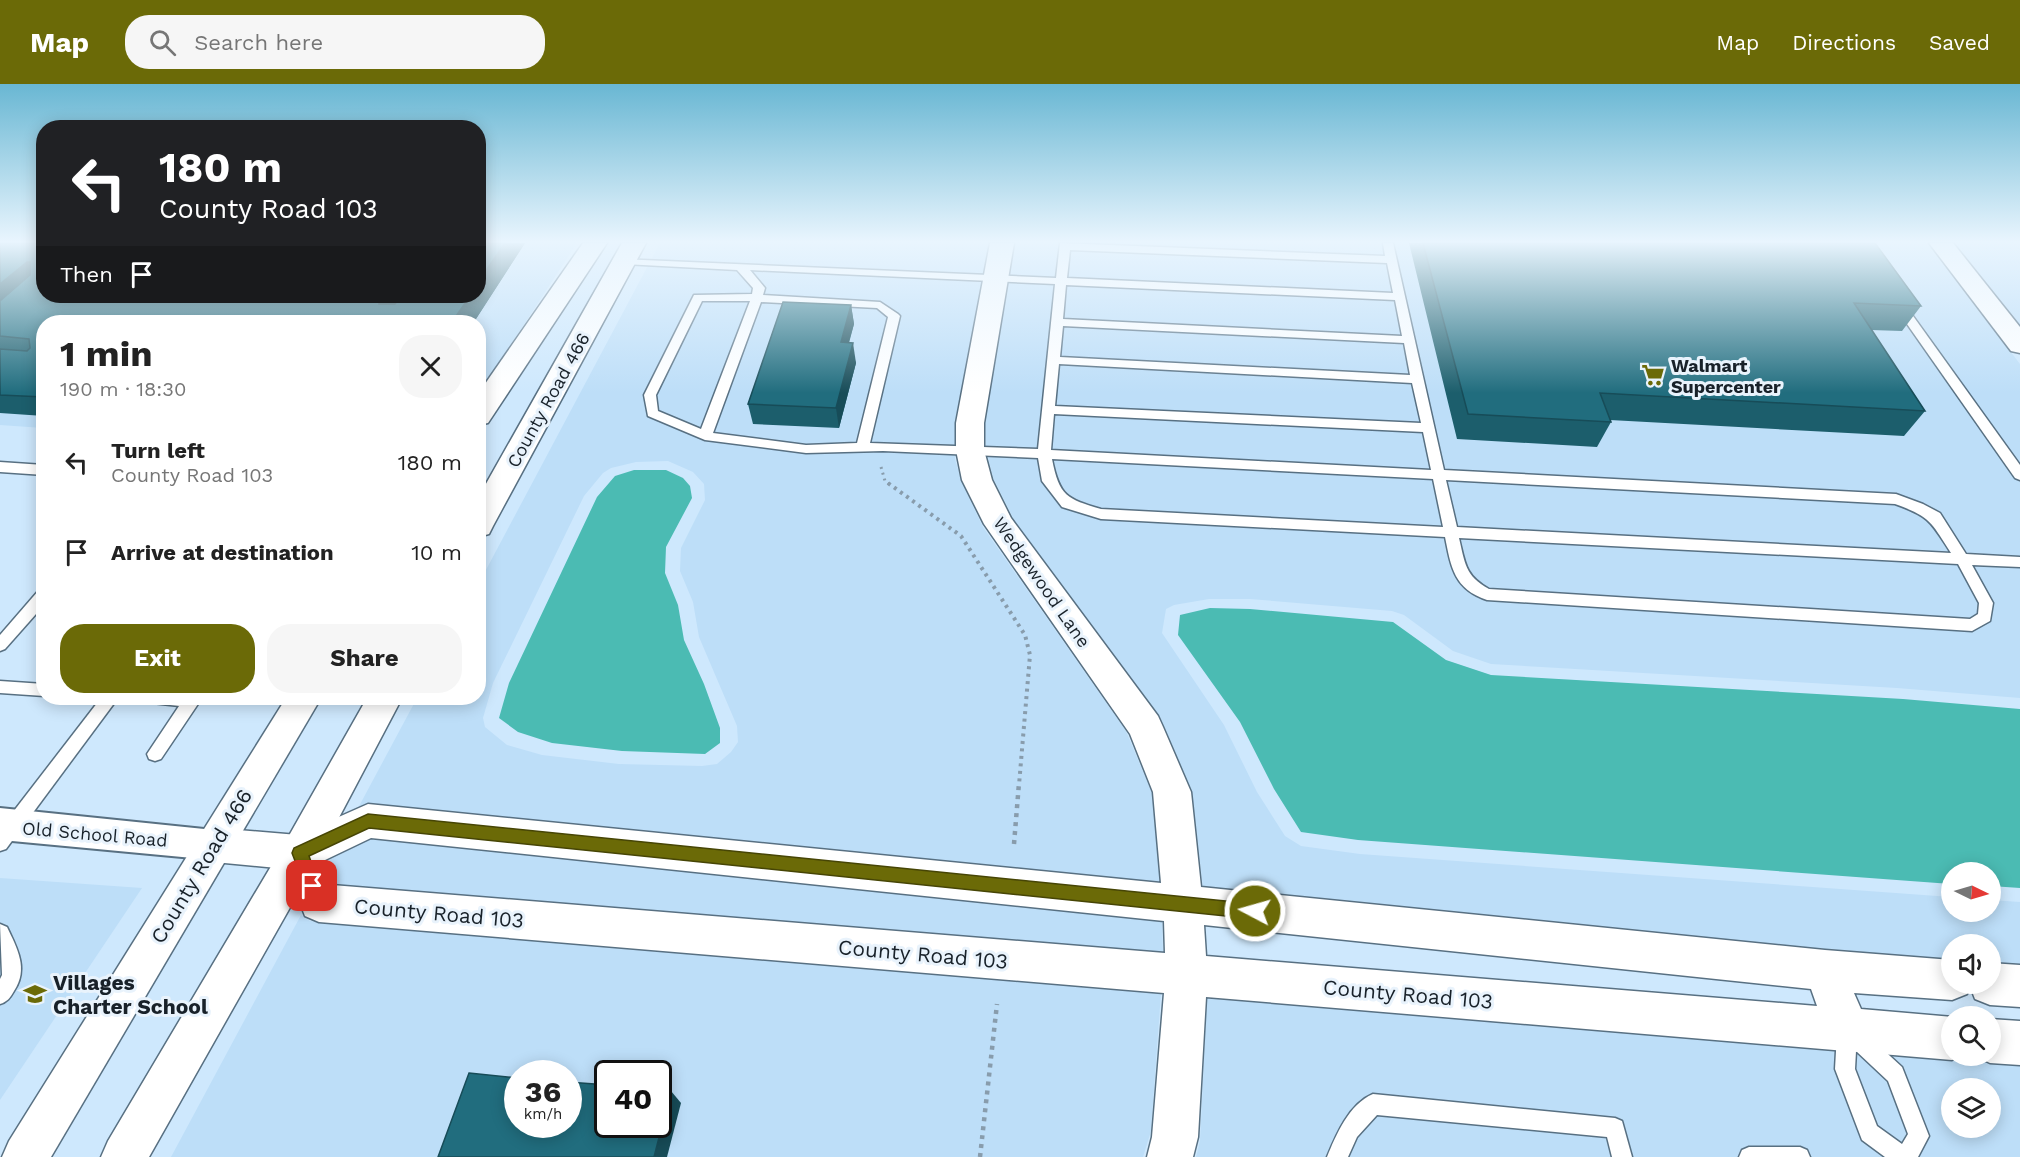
<!DOCTYPE html>
<html lang="en">
<head>
<meta charset="utf-8">
<style>
	body { margin:0; font-family:"Work Sans",sans-serif; background:#f6f6f6; color:#222; height:100vh; display:flex; flex-direction:column; font-size:22px; white-space:nowrap }
	* { box-sizing:border-box; margin:0 }
	p { font-size:20px; color:#767676 }
	.icon { flex:none; width:33px; height:33px; fill:none; stroke:currentColor; stroke-width:2; stroke-linecap:round; stroke-linejoin:round }
	.map { position:relative; flex:1; overflow:hidden }
	.side { position:absolute; left:36px; top:231px; width:450px; height:390px; display:flex; flex-direction:column; background:#fff; border-radius:24px; box-shadow:0 3px 15px #0003 }
	.side>* { flex:none }
	.guide { position:absolute; left:36px; top:36px; width:450px; height:183px; border-radius:24px; box-shadow:0 3px 15px #0003; background:#202124; color:#fff; overflow:hidden }
	.needle { width:39px; rotate:95deg }
	.tools { position:absolute; left:1941px; top:778px; display:grid; gap:12px }
	.tools a { display:grid; place-items:center; width:60px; height:60px; border-radius:50%; background:#fff; box-shadow:0 3px 15px #0003; font-size:30px }
	.speed { position:absolute; left:504px; top:976px; display:flex; gap:12px; font-size:30px; font-weight:700; text-align:center }
	.speed>* { display:grid; place-content:center; width:78px; height:78px; border-radius:50%; background:#fff; box-shadow:0 3px 15px #0003; line-height:1 }
	.speed small { font-size:15px; font-weight:400 }
	.speed .limit { border:3px solid #111; border-radius:9px; background:#fff; color:#111 }
	.pin { position:absolute; display:grid; place-items:center; width:51px; height:51px; color:#fff; margin:-26px; border-radius:12px; box-shadow:0 3px 9px #0006 }
	.me { position:absolute; width:66px; margin:-33px; rotate:276deg; stroke-linejoin:round; filter:drop-shadow(0 0 4px #0008) }
	.turn { display:flex; align-items:center; gap:21px; height:126px; padding:0 24px; font-size:27px }
	.turn .icon { width:78px; height:78px; stroke-width:2.5 }
	.turn b { display:block; font-size:42px; line-height:51px }
	.then { display:flex; align-items:center; height:57px; padding:0 24px; background:#0003; gap:12px; font-size:22px }
	.round { display:grid; place-items:center; flex:none; width:63px; height:63px; border-radius:24px; background:#f6f6f6 }
	.headline { display:flex; align-items:center; justify-content:space-between; height:102px; padding:0 24px }
	h1 { font-size:36px; font-weight:700; line-height:45px }
	.primary-button { display:flex; gap:12px; margin-top:auto; padding:12px 24px }
	.primary-button a { flex:1; height:69px; border-radius:24px; background:#6b6a07; color:#fff; font-size:24px; font-weight:700; line-height:69px; text-align:center }
	.primary-button a+a { background:#f6f6f6; color:#222 }
	ul { padding:0; list-style:none }
	li { display:flex; align-items:center; gap:18px; height:90px; padding:0 24px }
	li div { flex:1 }
	li b { display:block; font-size:22px }
	li em { font-style:normal }
	header { display:flex; align-items:center; gap:36px; box-sizing:border-box; height:84px; padding:0 30px; background:#6b6a07; color:#fff }
	header strong { font-size:28px }
	nav { display:flex; gap:33px; margin-inline-start:auto; font-size:21px }
	.search { width:420px; height:54px; background:#f6f6f6; display:flex; align-items:center; gap:15px; box-sizing:border-box; padding:0 21px; border-radius:24px; color:#767676; font-size:22px }
	.map>svg:first-child { display:block }
</style>
</head>
<body>
<header>
<strong>Map</strong>
<div class="search"><svg class="icon" aria-label="search" viewBox="0 0 24 24"><circle cx="10" cy="10" r="6"/><path d="M15 15l6 6"/></svg>Search here</div>
<nav><a>Map</a><a>Directions</a><a>Saved</a></nav>
</header>
<div class="map">
<svg width="2020" height="1073" viewBox="0 0 2020 1073">
	<rect width="100%" height="100%" fill="#cee8fd"/>
	<g fill="#bddef8" fill-rule="evenodd">
		<path d="M0,159L44,212H478L479,159H577L479,310L478,238H44L43,344L0,341Z"/>
		<path d="M660,159H989L955,338V375L962,399L983,443L1126,647L1152,709L1160,800L357,726L417,614H478L479,499ZM668,377L693,388L704,400L705,416L681,464L680,487L693,518L699,553L737,642L738,658L731,668L717,680L702,682L619,680L542,671L507,661L485,643L483,634L493,599L584,412L603,389L611,384L636,378Z"/>
		<path d="M1015,159H1928L2020,280V614L1897,604L1491,580L1453,567L1404,531L1392,527L1250,515H1209L1174,521L1166,525L1162,549L1224,641L1257,708L1285,752L1301,762L1360,770L1951,813L1952,828H1990L1991,816L2020,818V883L1991,881L1990,861H1952L1951,878L1817,867L1203,804L1192,708L1163,640L1014,436L993,394L986,365L985,339Z"/>
		<path d="M1954,159H2020V243Z"/>
		<path d="M367,754L1162,836L1163,871L337,802L328,779L333,770Z"/>
		<path d="M0,794L142,804L0,1016Z"/>
		<path d="M301,831L310,837L1161,909L1151,1047L1143,1073H171ZM518,990H568V1041H518ZM608,990H658V1041H608Z"/>
		<path d="M1207,913L2020,979V1073H1196L1200,1057ZM1952,1005H1990V1044H1952Z"/>
	</g>
	<g fill="#4bbbb3">
		<path d="M634,386H666L683,394L690,402L692,414L666,463L665,489L678,521L684,556L704,600L720,644V659L705,670L622,667L552,659L518,648L499,634L509,599L597,413L615,392Z"/>
		<path d="M1210,524L1250,525L1393,538L1446,576L1491,591L1903,615L2020,625V804L1991,802L1990,789H1952L1951,800L1358,756L1301,748L1274,705L1240,638L1178,551L1180,531Z"/>
	</g>
	<g fill="none" stroke-linecap="round" stroke-linejoin="round">
		<g stroke="#587082" stroke-width="3">
			<g id="service">
				<path d="M1060,159L1385,172L1383,159H1393L1444,386L1896,410L1923,420L1940,429L1966,470L2020,473V483L1972,481L1993,519L1990,537L1972,547L1487,516C1454,505 1451,483 1445,453L1101,435L1062,423L1042,397L1038,374L883,367L806,369L705,356L648,332L644,311L694,211L752,210L753,204L737,186L624,180L620,179V175L1056,194ZM1070,166L1387,179L1393,209L1067,194ZM750,186L1055,200L1038,365L870,359L900,232L898,230L880,218L763,211L765,204ZM1066,201L1395,216L1402,252L1063,235ZM702,217H750L701,345L658,327L656,311ZM761,218L877,224L888,233L857,359L806,361L713,349ZM1063,242L1404,259L1410,291L1060,273ZM1059,280L1412,299L1421,339L1055,322ZM1054,330L1423,348L1431,386L1051,366ZM1052,375L1433,395L1443,443L1101,425C1067,415 1059,412 1052,375ZM1446,396L1895,420C1931,433 1931,438 1951,469L1457,443ZM1459,454L1958,480L1979,519L1978,530L1970,535L1489,505C1465,492 1465,479 1459,454Z"/>
				<path d="M1899,217L1903,218L2020,381V396L2015,394L1893,220Z"/>
				<path d="M0,378L44,381V391L0,388Z"/>
				<path d="M44,505V521L5,565L0,567V551L39,506Z"/>
				<path d="M0,597L44,600V612L0,609Z"/>
				<path d="M101,614H118L6,765L0,767V745Z"/>
				<path d="M150,614H202L161,675L155,677L149,675L147,670L179,622L152,619Z"/>
				<path d="M0,840L7,843C17,864 29,885 14,907C10,914 7,918 0,920V895L2,891Z"/>
				<path d="M1847,939L1854,942L1856,947L1865,949L1902,983L1929,1052L1918,1073H1885L1862,1056L1835,985L1837,949L1840,942ZM1856,967L1888,997L1908,1050L1902,1060L1877,1042L1855,985Z"/>
				<path d="M1373,1010L1615,1034L1622,1037L1632,1073H1612L1607,1053L1377,1031L1357,1053L1348,1073H1327C1336,1051 1349,1020 1373,1010Z"/>
				<path d="M1749,1063H1800L1807,1066L1810,1073H1739L1742,1066Z"/>
			</g>
		</g>
		<g stroke="#587082" stroke-width="4">
			<path id="minor" d="M0,724L214,746L226,750L231,761L226,772L214,776L12,757L0,754Z"/>
		</g>
		<g stroke="#587082" stroke-width="3">
			<g id="tertiary">
				<path d="M990,159H1014L984,339V366L992,396L1011,434L1158,632L1163,643L1191,708L1201,803L1825,866L1952,876V900H1990V879L2020,881V923L1990,921L1975,915L1970,902L1967,910L1952,916L1854,909L1861,925L1953,933H1952V972H1961L1952,976L1206,913L1198,1053L1193,1073H1147L1152,1053L1164,909L319,838L305,832L287,785L214,778L200,773L195,761L200,749L214,744L298,751L368,720L1161,799L1153,708L1130,650L984,440L962,396L956,366V339ZM371,754L1164,837L1165,869L332,801L323,777ZM1204,841L1811,905L1817,922L1206,872Z"/>
				<path d="M1929,159H1953L2020,243V269L2011,267Z"/>
				<path d="M1990,935L2020,937V981L1990,979L1975,972H1990Z"/>
			</g>
		</g>
		<g stroke="#587082" stroke-width="3">
			<g id="secondary">
				<path d="M583,159H607L488,339L478,341V310Z"/>
				<path d="M622,159H646L493,442L489,450L478,453V414Z"/>
				<path d="M286,614H321L51,1073H2L9,1057Z"/>
				<path d="M367,614H402L314,781L149,1073H101L108,1057L286,757Z"/>
			</g>
		</g>
		<path stroke="#889cac" stroke-width="3" stroke-dasharray="2 4" stroke-linecap="butt" d="M881,383L885,397L890,401"/>
		<path stroke="#889cac" stroke-width="4" stroke-dasharray="3 4.5" stroke-linecap="butt" d="M888,399L961,452L1025,551L1030,571L1019,701"/>
		<g stroke="#889cac" stroke-width="4.5" stroke-dasharray="4 5" stroke-linecap="butt">
			<path d="M1014,760L1019,699"/>
			<path d="M980,1073L997,920"/>
		</g>
		<use href="#service" fill="#fff" fill-rule="evenodd"/>
		<use href="#minor" fill="#fff" fill-rule="evenodd"/>
		<use href="#tertiary" fill="#fff" fill-rule="evenodd"/>
		<use href="#secondary" fill="#fff" fill-rule="evenodd"/>
	</g>
	<g fill="#1c5e6c">
		<path d="M0,159H44V212H478V159H525L474,238H44V332L0,329Z"/>
		<path d="M1409,159H1875L1921,222L1902,247L1871,246L1925,327L1904,352L1610,336L1611,338L1597,363L1457,355Z"/>
		<path d="M851,221L854,240L849,259L856,279L839,344L753,340L748,320Z"/>
	</g>
	<g fill="#174c58">
		<path d="M505,159H525L474,238H452L470,212H478V198Z"/>
		<path d="M27,178L43,197L0,233V200Z"/>
		<path d="M383,212H409L389,237L379,220V217Z"/>
		<path d="M851,221L854,240L843,278L841,258Z"/>
		<path d="M853,259L856,279L839,344L836,324Z"/>
		<path d="M671,1007L681,1019L667,1073H654Z"/>
	</g>
	<g fill="#216d7e" stroke="#174c58" stroke-width="1.5">
		<path d="M0,159H44V212H383L379,217V220H395L401,212H470L452,238H44V313L0,311V265L27,267L30,264L29,255L0,252V217L30,191V178H27L0,200Z"/>
		<path d="M478,159H505L478,198Z"/>
		<path d="M1423,159H1875L1921,222L1854,219L1925,327L1600,309L1611,338L1468,330Z"/>
		<path d="M783,218L851,221L841,258L853,259L836,324L748,320Z"/>
		<path d="M469,989L518,994V1041H568V998L608,1001V1041H658V1006L671,1007L654,1073H438Z"/>
	</g>
	<linearGradient id="sky" x2="0" y2="1"><stop stop-color="#69b7d3"/><stop offset="0.51" stop-color="#e9f5fe"/><stop offset="1" stop-color="#e9f5fe" stop-opacity="0"/></linearGradient>
	<rect width="2020" height="309" fill="url(#sky)"/>
	<path fill="#6b6a07" stroke="#464505" stroke-width="1.5" d="M368,730L1255,820L1260,822L1263,827L1260,833L1255,835L369,744L309,772L320,802L318,808L312,810L307,808L292,769L294,764Z"/>
	<defs>
		<g id="supermarket-bare" transform="scale(1.8)"><path d="M-6-5.5h2.5l.6 2H6L4.5 2H-2.5L-4.4-4H-6ZM-1.5 3.2a1.3 1.3 0 1 0 .1 0ZM3 3.2a1.3 1.3 0 1 0 .1 0Z" fill="#6b6a07" stroke="#e9f3fc" stroke-width="2.5" paint-order="stroke"/></g>
		<g id="school-bare" transform="scale(1.8)"><path d="M0-5L7-2L0 1L-7-2ZM-4 1L0 2.5L4 1V4Q0 6-4 4Z" fill="#6b6a07" stroke="#e9f3fc" stroke-width="2.5" paint-order="stroke"/></g>
	</defs>
	<g fill-rule="evenodd">
		<use href="#supermarket-bare" x="1653" y="291"/>
		<use href="#school-bare" x="35" y="910"/>
	</g>
	<g text-anchor="middle" dominant-baseline="central" stroke-width="6" stroke-linejoin="round" paint-order="stroke">
		<g font-size="18" font-weight="bold" fill="#182129" stroke="#e9f3fc" text-anchor="start">
			<text x="1671" y="281">Walmart<tspan x="1671" dy="21">Supercenter</tspan></text>
		</g>
		<g font-size="18" fill="#182129" stroke="#e9f3fc">
			<text transform="translate(548 316) rotate(-61)">County Road 466</text>
			<text transform="translate(1042 498) rotate(55)">Wedgewood Lane</text>
			<text transform="translate(95 750) rotate(5)">Old School Road</text>
		</g>
		<g font-size="21" fill="#182129" stroke="#e9f3fc">
			<text transform="translate(201 782) rotate(-59)">County Road 466</text>
			<text transform="translate(439 829) rotate(5)">County Road 103</text>
			<text transform="translate(923 870) rotate(5)">County Road 103</text>
			<text transform="translate(1408 910) rotate(5)">County Road 103</text>
		</g>
		<g font-size="21" font-weight="bold" fill="#182129" stroke="#e9f3fc" text-anchor="start">
			<text x="53" y="898">Villages<tspan x="53" dy="24">Charter School</tspan></text>
		</g>
	</g>
</svg>
<div class="tools">
<a><svg class="needle" viewBox="-14 -14 28 28"><path d="M0-13l5 13h-10z" fill="#e53935"/><path d="M0 13l5-13h-10z" fill="#767676"/></svg></a>
<a><svg class="icon" aria-label="sound" viewBox="0 0 24 24"><path d="M4 9h4l5-4v14l-5-4H4zM17 9q2 3 0 6"/></svg></a>
<a><svg class="icon" aria-label="search" viewBox="0 0 24 24"><circle cx="10" cy="10" r="6"/><path d="M15 15l6 6"/></svg></a>
<a><svg class="icon" aria-label="layers" viewBox="0 0 24 24"><path d="M12 4l9 5-9 5-9-5zM3 14l9 5 9-5"/></svg></a>
</div>
<div class="speed"><div>36<small>km/h</small></div><div class="limit">40</div></div>
<div class="pin" style="left:312px;top:802px;background:#d93025"><svg class="icon" aria-label="arrive" viewBox="0 0 24 24"><path d="M6 21V4h12l-3 4 3 4H6"/></svg></div>
<svg class="me" style="left:1255px;top:827px" viewBox="-20 -20 40 40"><circle r="17" fill="#6b6a07" stroke="#fff" stroke-width="3"/><path d="M0-11L8 9 0 5-8 9z" fill="#fff"/></svg>
<div class="guide">
<div class="turn"><svg class="icon" aria-label="left" viewBox="0 0 24 24"><path d="M17 20v-9H6M10 6l-5 5 5 5"/></svg><div><b>180 m</b>County Road 103</div></div>
<div class="then">Then<svg class="icon" aria-label="arrive" viewBox="0 0 24 24"><path d="M6 21V4h12l-3 4 3 4H6"/></svg></div>
</div>
<section class="side">
<div class="headline"><div><h1>1 min</h1><p>190 m · 18:30</p></div><a class="round"><svg class="icon" aria-label="close" viewBox="0 0 24 24"><path d="M6 6l12 12M18 6L6 18"/></svg></a></div>
<ul>
<li><svg class="icon" aria-label="left" viewBox="0 0 24 24"><path d="M17 20v-9H6M10 6l-5 5 5 5"/></svg><div><b>Turn left</b><p>County Road 103</p></div><em>180 m</em></li>
<li><svg class="icon" aria-label="arrive" viewBox="0 0 24 24"><path d="M6 21V4h12l-3 4 3 4H6"/></svg><div><b>Arrive at destination</b></div><em>10 m</em></li>
</ul>
<div class="primary-button"><a>Exit</a><a>Share</a></div>
</section>
</div>
</body>
</html>
